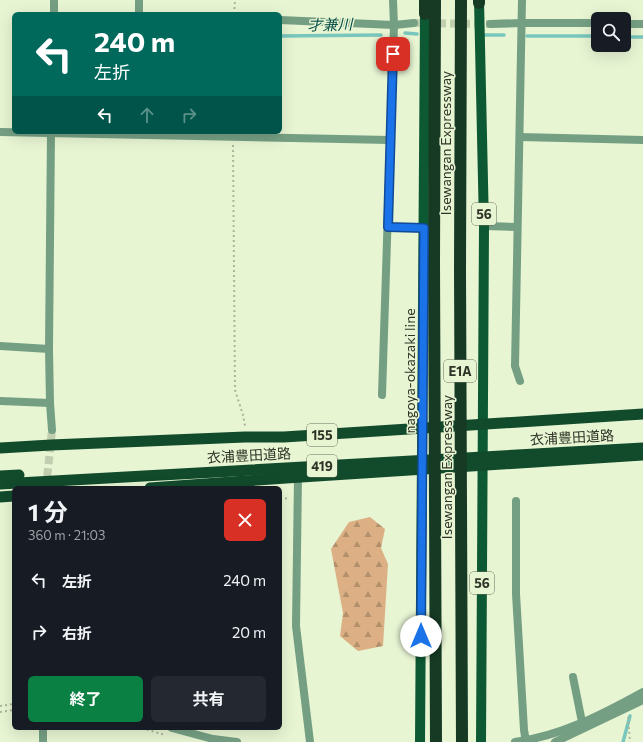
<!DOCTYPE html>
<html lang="ja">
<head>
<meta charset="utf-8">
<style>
	body { margin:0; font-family:Commissioner,"Noto Sans JP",sans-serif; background:#242831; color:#f1f3f6; height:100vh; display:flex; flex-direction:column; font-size:15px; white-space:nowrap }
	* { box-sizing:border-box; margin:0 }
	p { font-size:13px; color:#9ea1a6 }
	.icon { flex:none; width:22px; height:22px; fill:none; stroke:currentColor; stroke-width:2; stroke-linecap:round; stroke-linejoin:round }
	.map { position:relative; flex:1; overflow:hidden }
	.details { position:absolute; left:12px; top:486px; width:270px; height:244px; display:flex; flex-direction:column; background:#171b24; border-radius:6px; box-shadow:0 4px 16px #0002 }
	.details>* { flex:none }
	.guide { position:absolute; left:12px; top:12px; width:270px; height:122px; border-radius:6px; box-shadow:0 4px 16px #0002; background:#00695c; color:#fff; overflow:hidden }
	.tools { position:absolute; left:591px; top:12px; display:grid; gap:8px }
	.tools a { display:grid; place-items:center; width:40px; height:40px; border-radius:6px; background:#171b24; box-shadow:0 4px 16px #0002; font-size:20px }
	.pin { position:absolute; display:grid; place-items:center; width:34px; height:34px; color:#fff; margin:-17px; border-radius:8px; box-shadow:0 2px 6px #0006 }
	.me { position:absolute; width:44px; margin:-22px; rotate:0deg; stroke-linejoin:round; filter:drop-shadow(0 0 3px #0008) }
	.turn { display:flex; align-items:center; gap:14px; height:84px; padding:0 16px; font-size:18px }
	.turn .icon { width:52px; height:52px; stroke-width:2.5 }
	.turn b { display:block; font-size:28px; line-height:34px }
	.lanes { display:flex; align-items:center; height:38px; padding:0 16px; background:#0003; justify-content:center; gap:20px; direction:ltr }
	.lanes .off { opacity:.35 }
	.round { display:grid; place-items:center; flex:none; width:42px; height:42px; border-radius:6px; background:#242831 }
	.headline { display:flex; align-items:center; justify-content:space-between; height:68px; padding:0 16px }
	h1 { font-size:24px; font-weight:700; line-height:30px }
	.primary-button { display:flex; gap:8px; margin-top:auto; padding:8px 16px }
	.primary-button a { flex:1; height:46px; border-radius:6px; background:#0b8043; color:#fff; font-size:16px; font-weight:700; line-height:46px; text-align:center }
	.primary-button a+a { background:#242831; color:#f1f3f6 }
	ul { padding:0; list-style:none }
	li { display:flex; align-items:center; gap:12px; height:52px; padding:0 16px }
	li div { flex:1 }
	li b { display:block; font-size:15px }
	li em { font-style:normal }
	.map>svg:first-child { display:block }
</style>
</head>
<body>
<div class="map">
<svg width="643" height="742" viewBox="0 0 643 742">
	<defs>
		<pattern id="forest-firs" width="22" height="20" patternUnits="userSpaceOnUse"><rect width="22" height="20" fill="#dcb084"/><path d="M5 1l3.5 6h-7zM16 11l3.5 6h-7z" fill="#b3906c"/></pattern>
	</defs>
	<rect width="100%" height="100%" fill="#e7f5d3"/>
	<path fill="url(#forest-firs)" d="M370,517L385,529L381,548L388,564L383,646L358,651L340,636L343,613L331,549L349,522Z"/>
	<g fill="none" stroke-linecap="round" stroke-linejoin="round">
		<g stroke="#79c6bc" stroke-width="3.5">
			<path d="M405,33L417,34"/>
			<path d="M485,35H504"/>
			<path d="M280,36L381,35"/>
			<path d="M527,36H598"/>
			<path d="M624,37H643"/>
			<path d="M623,742L630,716"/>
		</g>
		<g stroke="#c2ceb0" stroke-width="8" stroke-dasharray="8 4" stroke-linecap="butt">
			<path d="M414,23L490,24"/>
			<path d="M46,488L52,430"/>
		</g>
		<g stroke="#abb69b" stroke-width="2" stroke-dasharray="2 3" stroke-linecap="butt">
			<path d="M234,14L235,0"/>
			<path d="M233,145L235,390L243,415L245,426"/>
			<path d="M280,499L289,498"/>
			<path d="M0,706L14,704"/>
			<path d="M0,712L14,710"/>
			<path d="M628,717L630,742"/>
			<path d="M142,728L165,735"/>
		</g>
		<path stroke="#759f83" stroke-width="8" d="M555,742L643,700"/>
		<g stroke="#759f83" stroke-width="8">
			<path d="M54,14V0"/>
			<path d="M139,14V0"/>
			<path d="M280,20L394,25L414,23"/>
			<path d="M490,24L522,23H598"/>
			<path d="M624,24H643"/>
			<path d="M0,132L390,140"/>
			<path d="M51,132L49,349L50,403L52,430"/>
			<path d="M520,137L643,140"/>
			<path d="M484,226L517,227"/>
			<path d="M388,227L424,228"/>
			<path d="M0,346L49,349"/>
			<path d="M520,381L515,366L522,0"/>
			<path d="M382,395L394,25L393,0"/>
			<path d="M0,401L50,403"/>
			<path d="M298,477L296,626L310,742"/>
			<path d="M516,501V594L524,730L526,742"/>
			<path d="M573,677L582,722"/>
			<path d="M172,728L213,739L237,742"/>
			<path d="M43,742V728"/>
			<path d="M515,742C561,736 603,714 643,692"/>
		</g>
		<g stroke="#0d5933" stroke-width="10">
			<path d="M479,0L484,226L481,742"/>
			<path d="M420,742L425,14L427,6"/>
		</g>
		<g stroke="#124a2c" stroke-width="11">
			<path d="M0,448L51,445L245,437H284L643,414"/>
			<path d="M150,488L286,478L643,455"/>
			<path d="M0,497L14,496"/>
		</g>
		<g stroke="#173a25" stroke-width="12">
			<path d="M479,3V0"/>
			<path d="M425,14V0"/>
		</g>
		<g stroke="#124a2c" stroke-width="11">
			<path d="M0,476L19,475"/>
			<path d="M0,484L643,448"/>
		</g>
		<g stroke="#173a25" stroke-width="12">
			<path d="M435,0L434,263L436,742"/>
			<path d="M461,0L460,270L462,742"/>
		</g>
	</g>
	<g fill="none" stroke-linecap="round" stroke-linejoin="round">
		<g stroke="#114b97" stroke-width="10">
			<path id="route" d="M393,54L388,227L424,228L421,636"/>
		</g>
		<use href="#route" stroke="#1a73e8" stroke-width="7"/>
	</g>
	<g text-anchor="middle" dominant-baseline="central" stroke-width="3" stroke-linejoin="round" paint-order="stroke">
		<g fill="#e7f5d3" stroke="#666d5a" stroke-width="1">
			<rect x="472" y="203" width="24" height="22" rx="3"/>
			<rect x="444" y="360" width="32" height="22" rx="3"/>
			<rect x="307" y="424" width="30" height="22" rx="3"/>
			<rect x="307" y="455" width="30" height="22" rx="3"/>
			<rect x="470" y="572" width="24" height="22" rx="3"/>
		</g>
		<g font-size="13" font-weight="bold" fill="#2e3326">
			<text x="484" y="214">56</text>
			<text x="460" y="371">E1A</text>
			<text x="322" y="435">155</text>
			<text x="322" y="466">419</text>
			<text x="482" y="583">56</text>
		</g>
		<g font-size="14" fill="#2e3326" stroke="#e7f5d3">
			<text transform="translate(445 143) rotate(-90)">Isewangan Expressway</text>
			<text transform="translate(409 371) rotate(-90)">nagoya-okazaki line</text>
			<text transform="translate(572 437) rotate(-3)">衣浦豊田道路</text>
			<text transform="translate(249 455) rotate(-3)">衣浦豊田道路</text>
			<text transform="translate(446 467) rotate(-90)">Isewangan Expressway</text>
		</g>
		<g font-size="15" font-style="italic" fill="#084f49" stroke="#e7f5d3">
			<text transform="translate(330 24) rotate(-1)">才兼川</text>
		</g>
	</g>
</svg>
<div class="tools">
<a><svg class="icon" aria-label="search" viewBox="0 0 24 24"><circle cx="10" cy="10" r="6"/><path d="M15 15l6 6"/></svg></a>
</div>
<div class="pin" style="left:393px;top:54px;background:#d93025"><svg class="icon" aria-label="arrive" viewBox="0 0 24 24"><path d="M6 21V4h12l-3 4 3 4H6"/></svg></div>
<svg class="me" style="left:421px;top:636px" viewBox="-20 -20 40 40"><circle r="19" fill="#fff"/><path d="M0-13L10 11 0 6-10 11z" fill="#1a73e8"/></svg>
<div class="guide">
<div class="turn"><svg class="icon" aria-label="left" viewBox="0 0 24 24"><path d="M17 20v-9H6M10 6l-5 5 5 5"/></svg><div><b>240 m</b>左折</div></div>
<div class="lanes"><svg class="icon" aria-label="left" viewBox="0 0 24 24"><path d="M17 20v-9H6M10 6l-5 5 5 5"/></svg><svg class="icon off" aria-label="ahead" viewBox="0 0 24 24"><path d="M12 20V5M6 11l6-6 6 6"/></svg><svg class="icon off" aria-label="right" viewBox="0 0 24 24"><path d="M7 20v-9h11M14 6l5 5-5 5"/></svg></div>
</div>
<section class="details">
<div class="headline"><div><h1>1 分</h1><p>360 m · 21:03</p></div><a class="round" style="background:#d93025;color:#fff"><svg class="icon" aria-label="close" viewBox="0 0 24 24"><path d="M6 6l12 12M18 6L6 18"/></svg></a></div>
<ul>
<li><svg class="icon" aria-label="left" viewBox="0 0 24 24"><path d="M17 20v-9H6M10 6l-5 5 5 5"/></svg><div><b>左折</b></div><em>240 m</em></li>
<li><svg class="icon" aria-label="right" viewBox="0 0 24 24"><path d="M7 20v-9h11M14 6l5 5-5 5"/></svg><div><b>右折</b></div><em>20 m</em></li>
</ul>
<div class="primary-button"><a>終了</a><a>共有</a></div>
</section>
</div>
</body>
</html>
